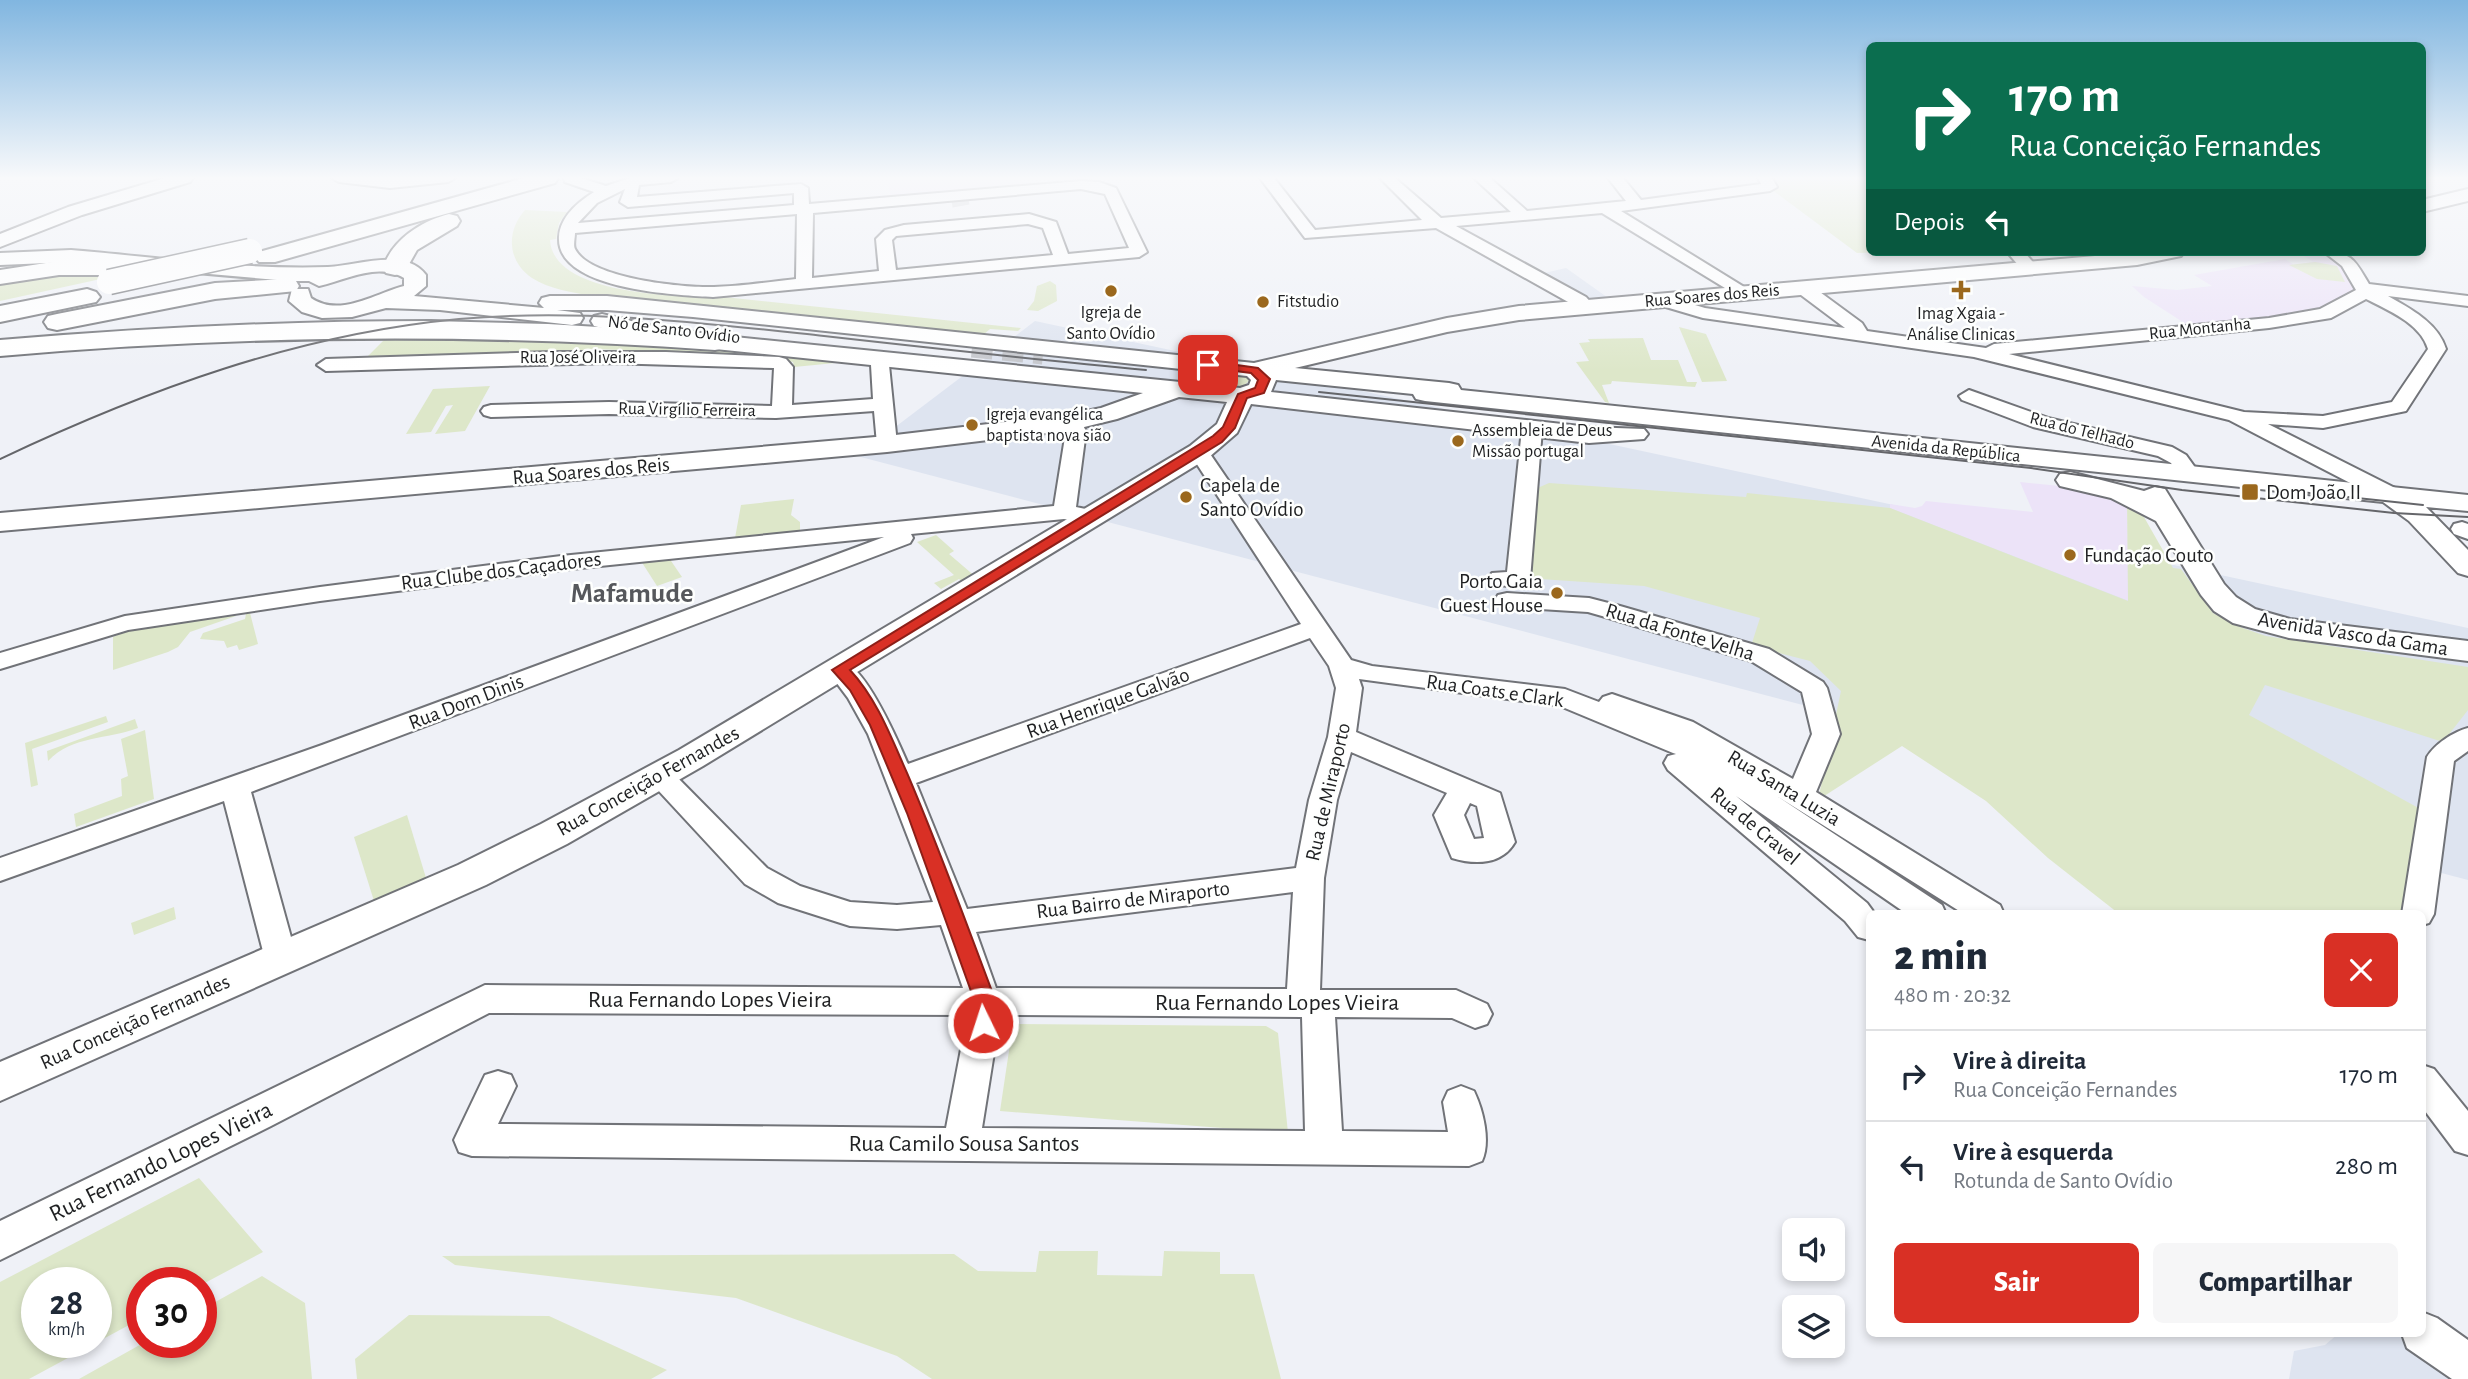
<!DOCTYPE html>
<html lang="pt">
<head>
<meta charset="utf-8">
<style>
	body { margin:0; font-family:"Alegreya Sans",sans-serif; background:#f6f6f7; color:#1f2937; height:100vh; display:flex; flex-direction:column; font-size:26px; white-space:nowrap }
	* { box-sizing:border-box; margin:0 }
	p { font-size:23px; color:#747a83 }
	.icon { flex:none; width:38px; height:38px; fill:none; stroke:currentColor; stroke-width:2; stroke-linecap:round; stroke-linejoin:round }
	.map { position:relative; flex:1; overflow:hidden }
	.panel { position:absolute; left:1866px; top:910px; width:560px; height:427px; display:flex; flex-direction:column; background:#fff; border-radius:10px; box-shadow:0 4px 10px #0003 }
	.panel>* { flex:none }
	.guide { position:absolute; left:1866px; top:42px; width:560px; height:214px; border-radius:10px; box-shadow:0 4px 10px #0003; background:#0b6e4f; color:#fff; overflow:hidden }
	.tools { position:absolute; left:1782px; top:1218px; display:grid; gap:14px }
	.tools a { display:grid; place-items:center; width:63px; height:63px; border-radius:10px; background:#fff; box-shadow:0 4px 10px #0003; font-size:35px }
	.speed { position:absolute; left:21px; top:1267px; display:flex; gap:14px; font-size:35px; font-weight:700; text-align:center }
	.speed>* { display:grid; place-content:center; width:91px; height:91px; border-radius:50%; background:#fff; box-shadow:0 4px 10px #0003; line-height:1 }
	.speed small { font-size:18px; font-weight:400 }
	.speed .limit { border:10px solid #d22; background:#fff; color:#111 }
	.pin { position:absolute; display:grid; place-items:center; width:60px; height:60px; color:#fff; margin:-30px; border-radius:14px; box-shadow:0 4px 10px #0006 }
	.me { position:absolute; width:77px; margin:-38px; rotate:356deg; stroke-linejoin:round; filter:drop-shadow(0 0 5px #0008) }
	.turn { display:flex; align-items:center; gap:24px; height:147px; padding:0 28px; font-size:32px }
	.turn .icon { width:91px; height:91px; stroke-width:2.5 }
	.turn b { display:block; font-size:49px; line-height:60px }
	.then { display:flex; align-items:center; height:66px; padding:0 28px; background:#0003; gap:14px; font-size:26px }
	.round { display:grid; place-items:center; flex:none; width:74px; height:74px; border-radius:10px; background:#f6f6f7 }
	.headline { display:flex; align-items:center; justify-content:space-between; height:119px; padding:0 28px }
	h1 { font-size:42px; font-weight:800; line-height:52px }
	.primary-button { display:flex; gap:14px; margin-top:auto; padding:14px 28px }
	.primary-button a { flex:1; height:80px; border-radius:10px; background:#d93025; color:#fff; font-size:28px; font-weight:800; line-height:80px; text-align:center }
	.primary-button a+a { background:#f6f6f7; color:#1f2937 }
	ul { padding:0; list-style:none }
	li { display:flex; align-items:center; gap:21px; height:91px; padding:0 28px; border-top:2px solid #e0e1e3 }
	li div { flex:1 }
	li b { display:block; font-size:26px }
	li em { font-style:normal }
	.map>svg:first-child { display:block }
</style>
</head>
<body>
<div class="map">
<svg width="2468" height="1379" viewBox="0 0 2468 1379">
	<rect width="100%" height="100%" fill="#eff1f7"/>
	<g fill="#dee4f0">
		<path d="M1566,268L1611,300L1590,302L1540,274Z"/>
		<path d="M1035,321L2468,628V880L857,456Z"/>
		<path d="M2338,1334H2398L2458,1379H2289L2294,1351L2325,1345Z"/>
	</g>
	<g fill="#ece3f8">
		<path d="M888,178H1021L1023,184L892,196L890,195Z"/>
		<path d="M2298,252H2329L2343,260L2357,289L2352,291L2356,293L2331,308L2297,316L2189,326L2144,297L2132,286L2177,290L2212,286L2194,275L2285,259L2294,265L2313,262Z"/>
		<path d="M2020,482L2080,488L2127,499L2129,601L1890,508V504L1915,508L1922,506L1926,501L2033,512Z"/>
	</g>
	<g fill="#dde7c9" fill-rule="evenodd">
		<path d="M1768,178H1869V252H1883L1857,253L1771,189L1775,185Z"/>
		<path d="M525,210L567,212L559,223L556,239L550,240C553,296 683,297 724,297L1021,328L1018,331L990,329L983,335L591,296C572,292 549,289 532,278C507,261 506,231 525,210Z"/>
		<path d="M2315,262L2337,266L2345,282L2317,279L2289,265Z"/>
		<path d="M37,272L119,275L0,301V280Z"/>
		<path d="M1050,281L1056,285L1057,301L1038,311L1027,310L1034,301L1037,286Z"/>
		<path d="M1679,327L1706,334L1727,381L1702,382Z"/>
		<path d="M528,338L628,341L856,361L794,367L793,362L774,359V355L592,349L586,354L368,356L384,340Z"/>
		<path d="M1643,338L1651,360H1678L1687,382H1697L1695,387L1612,381L1611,384L1602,385L1609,403L1605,402L1576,362L1589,361L1579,343L1590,342L1588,339Z"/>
		<path d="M1196,368L1241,373L1249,380C1242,395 1192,388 1179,381L1178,375Z"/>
		<path d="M490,386L465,431L435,434L453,405L446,406L431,432L406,434L433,389Z"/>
		<path d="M1549,483L1746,497L1747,493L1890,508L2128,601L2127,499L2136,503L2173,568L2181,569L2213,613L2240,627L2266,636L2468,667V710L2443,742L2265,685L2249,715L2424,811L2405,913H2118L2048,858L1986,801L1902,746L1818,800L1841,691L1810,661L1751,646L1760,618L1644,586L1525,578L1533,490Z"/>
		<path d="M794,499L791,515L800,522V531L735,538L741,505Z"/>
		<path d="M936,535L954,551L949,554L977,578L966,585L959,579L941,589L934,583L954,575L917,542Z"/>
		<path d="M669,558L682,577L657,586L641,561Z"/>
		<path d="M233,613L236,616L190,632L178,647L168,652L113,670V637L131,629Z"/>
		<path d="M250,613L258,644L239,650L237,645L227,648L224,641L200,639L203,633L245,619L246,614Z"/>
		<path d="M106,716L108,722L32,749L38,785L31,787L25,743Z"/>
		<path d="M135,719L138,728C107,740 73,735 48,761L47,751Z"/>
		<path d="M145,730L154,799L76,827L74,814L122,796L121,779L128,776L121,739Z"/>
		<path d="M407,815L426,878L374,901L354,837Z"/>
		<path d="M174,907L176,919L134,935L131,923Z"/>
		<path d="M1013,1024L1266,1026L1278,1033L1288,1133L1000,1111Z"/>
		<path d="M199,1178L263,1252L201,1285V1283H142V1318L29,1379H0V1282ZM37,1283H96V1342H37Z"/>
		<path d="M1039,1251H1098L1097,1275L1162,1276L1164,1251L1220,1252V1274H1254L1281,1379H932L897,1356L736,1298L455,1265L442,1256L954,1254L978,1271L1036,1272Z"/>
		<path d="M262,1276L305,1303L312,1379H79L145,1342H201V1310Z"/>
		<path d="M409,1315L549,1316L667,1370L651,1379H357L355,1359Z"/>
	</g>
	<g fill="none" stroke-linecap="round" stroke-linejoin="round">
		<path stroke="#c5c7cc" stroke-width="17" stroke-dasharray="17 8" stroke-linecap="butt" d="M960,200L961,206"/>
		<path stroke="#c5c7cc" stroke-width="21" stroke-dasharray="21 10" stroke-linecap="butt" d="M972,347L1043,354"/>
		<g stroke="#717378" stroke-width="4">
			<g id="minor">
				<path d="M332,178H455L448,182L390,188L339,182Z"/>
				<path d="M564,178H581L606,186L630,178H678L671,182L639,185L637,197L801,184L808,188L809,204L1081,181L1099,182L1116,188L1147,252L1139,257L713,297C676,295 556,290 559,237C560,217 578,202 594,192L565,182ZM625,189L620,202L628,207L794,193V205L578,223L597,203ZM1081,189L1105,194L1129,248L1068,254L1056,222L1029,214L904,225L885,230L876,239L879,271L812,278L813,213ZM797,214L796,279C769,282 741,286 714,287C684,288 590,279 575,249C573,245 575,238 575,233ZM1028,224L1043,228L1053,255L896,270L892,240L896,236Z"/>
				<path d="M1260,178H1274L1315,230L1422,220L1380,178H1395L1441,218L1511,212L1474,178H1490L1527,211L1626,201L1608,178H1623L1641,200L1761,184L1758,178H1772L1777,187L1770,191L1621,211L1749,290L1752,294L1749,298L1743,299L1602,213L1456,226L1586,297L1595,307L1586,312L1436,228L1305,238Z"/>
				<path d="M2007,252H2024L2039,269L2037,273H2025Z"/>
				<path d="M2324,252C2353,252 2355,261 2369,284L2468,296V306L2388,296C2411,309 2438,323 2446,349L2406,411L2323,428L2268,424L2397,489L2400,494L2397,499H2381L2229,420L1974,357L1703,318L1659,305L1656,301L1665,296L1705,308L1845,328L1797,292L1794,288L1803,283L1809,284L1862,323L1867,331L1986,348L1994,344L2269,318L2320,309L2356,290L2342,266ZM2366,299C2388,310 2421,324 2428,349L2392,402L2323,416L2244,412L2009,354L2269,328L2331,318Z"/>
				<path d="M552,352H666L779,357L786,359L793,367L792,405L873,399L871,365L873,361H887L889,365L897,444L894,448H880L877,444L874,411L776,418L609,414L491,417L484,415L481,411L484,407L491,405L609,402L772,406L774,368L609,363L326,371L317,365L326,359Z"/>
				<path d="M1969,390L2048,418L2172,447L2186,455L2199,473L2196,478H2180L2171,463L2158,456L2033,427L1962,400L1959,396Z"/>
				<path d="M1072,416L1079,418L1086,431L1076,507L1100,512L1103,517L1100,522L1092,524L1064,519L911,534L913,538L910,543L251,792L297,959L292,968L281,972L270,968L265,959L224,801L0,881V858L322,745L884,537L561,570L320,601L128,630L0,669V653L125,616L320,587L561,556L1054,506L1066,431L1062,422L1065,418Z"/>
				<path d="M1532,423L1539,425L1542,429L1530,580L1526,585C1515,588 1503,586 1492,583L1488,578L1492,573L1507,572L1522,429L1525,425Z"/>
				<path d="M1199,446L1206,448L1351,660L1372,666L1565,689L1599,702L1603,697L1612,694L1693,722L1793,779L1812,734L1802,692L1751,661L1602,616L1588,612L1507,607L1498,605L1495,600L1498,595L1507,593L1589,598L1620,606L1769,649L1823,682L1827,688L1840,734L1816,792L2000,905L2004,914H1964L1777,796L1942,905L1946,914H1907L1736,796L1867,903L1875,914H1869V940L1858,937L1845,921L1668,770L1664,763L1668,756L1676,754L1673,753L1560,706L1359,679L1362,688L1356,732L1500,793L1515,842C1502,865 1475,865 1452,858L1434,815L1447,793L1351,752L1337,800L1324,878L1320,990H1456L1487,1004L1492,1014L1487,1024L1475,1028L1452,1018L1335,1017L1342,1131L1448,1132L1443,1102L1448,1091L1461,1086L1474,1091C1483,1110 1491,1141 1482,1161L1469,1166L472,1156L459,1152L454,1140L485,1075L498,1071L511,1075L516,1086L498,1124L946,1128L966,1023V1015L489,1013L271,1126L0,1260V1221L485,985L963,988L941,925L897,929L850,926L778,903L745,884L645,776L649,769L659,766L669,769L767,868L800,886L850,902L897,905L933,902L868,734L848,698L827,670L831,664C837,663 842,661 847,664C869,674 898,741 908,764L1301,624L1189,452L1192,448ZM1310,638L1329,666L1336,688L1328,737L1309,800L1296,868L967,909L916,783ZM1470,803L1477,806L1484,838L1474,839L1464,815ZM1293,892L1287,989L996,988L976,932ZM1000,1015L1302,1017L1305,1131L982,1128Z"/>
				<path d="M2462,522L2468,524V539L2454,534L2451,529L2454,524Z"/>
				<path d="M2468,728V751L2454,761L2434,914L2429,923L2422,925V914H2402L2427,757C2435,744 2453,732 2468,728Z"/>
				<path d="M2422,1065L2434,1069L2468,1111V1155L2455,1151L2422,1107Z"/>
				<path d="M2422,1312L2437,1318L2468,1340V1379H2452L2407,1348L2402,1334H2422Z"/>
			</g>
		</g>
		<g stroke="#717378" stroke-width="4">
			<g id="major">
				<path d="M165,178H193L190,182L82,215L0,247V234L68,207Z"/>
				<path d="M2468,189V201L2422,212V200Z"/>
				<path d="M71,250C156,257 243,270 328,267C355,266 406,247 426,275V286L414,296L544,308L539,303L542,298L550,296H607L1254,363L1447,318L1519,306L2141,252H2184L2181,256L2137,265L1519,320L1447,332L1295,368L1449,383L1458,385L1461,390L2468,495V511L2426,507L2468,550V576L2458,573L2409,521L2383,502L1425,401L1416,399L1413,394L1276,380L1271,392L1589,427L1644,429L1648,434L1644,439L1589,443L1251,404L1237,433L1208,458L703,766L567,844L486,885L0,1101V1062L458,865L541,824L679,750L1190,446L1217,424L1227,402L1179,397L1117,419L1072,430L887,452L0,531V513L887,436L1072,414L1101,408L1143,393L715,349L652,340L594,326L591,321L594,316L602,314L652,326L715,335L1240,388L1249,385L1251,380L1247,376L693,317L607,310H557L580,313L583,318L580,323L572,325L440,310L386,308L352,317L322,318L302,312L289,301L292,289H308L311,298C340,318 376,293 404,286V278C377,262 346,280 319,286L309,281H289L71,262L0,265V253Z"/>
				<path d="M2070,472L2144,491L2155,487L2165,489L2224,584L2236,597L2255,609L2290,619L2468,641V661L2289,638L2233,623L2214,611L2201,595L2156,521L2111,498L2060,486L2056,480L2060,474Z"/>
			</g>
		</g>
		<g stroke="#717378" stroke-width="4">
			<g id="highway">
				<path d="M524,178H558L555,183L275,262H259L255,257L259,252Z"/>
				<path d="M449,214L457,216L460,221L457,226L417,250L404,273L395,275L386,273L383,268C392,240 421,221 449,214Z"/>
				<path d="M59,261H116L125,263L128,268L125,273L116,275H59L0,284V270Z"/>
				<path d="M287,279L296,281L299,286L296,291L215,299L57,330L48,328L44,322L48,316L57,314L215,283Z"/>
				<path d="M87,289L96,292L100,297L96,302L0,322V306Z"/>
				<path d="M431,321L548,324L715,334L724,336L728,342L724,348L715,350C475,333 240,335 0,356V340C143,328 287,321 431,321Z"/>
			</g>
		</g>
		<use href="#minor" fill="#fff" fill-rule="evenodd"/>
		<use href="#major" fill="#fff" fill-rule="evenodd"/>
		<use href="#highway" fill="#fff" fill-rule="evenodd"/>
		<g stroke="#65666a" stroke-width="2">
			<path d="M1319,392L2031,468L2182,490L2394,513L2468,517"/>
			<path d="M0,459C146,390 298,334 459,319C581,308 703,323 824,336C931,348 1039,360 1146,370"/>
			<path d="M2291,491L2423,505"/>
		</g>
		<g stroke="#717378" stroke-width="27" stroke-linecap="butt">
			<path id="highway-bridge" d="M109,282L250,251"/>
		</g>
		<use href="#highway-bridge" stroke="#fff" stroke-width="24"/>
	</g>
	<linearGradient id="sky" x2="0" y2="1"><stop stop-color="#81b6e0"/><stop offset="0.48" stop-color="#f8f9fb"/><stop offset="1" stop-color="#f8f9fb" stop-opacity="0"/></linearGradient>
	<rect width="2468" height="371" fill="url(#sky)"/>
	<path fill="#d93025" stroke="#8d1f18" stroke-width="2" d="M1208,361L1258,368L1270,379L1264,393L1247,398L1235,428L1222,442L850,670C877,699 891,737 907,773C938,845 965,920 993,994V1023L990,1029L983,1031L976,1029L973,1023L972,994L907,813L870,725L850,690L832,670L1213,436L1223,427L1238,394L1255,388L1258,380L1251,373L1204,367L1203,365Z"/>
	<g fill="#9b681d" stroke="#fefffe" stroke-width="2.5">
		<path d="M1957.5 279.5h7v7h7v7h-7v7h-7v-7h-7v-7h7z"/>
		<circle cx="1111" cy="291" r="7"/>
		<circle cx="1263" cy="302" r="7"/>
		<circle cx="972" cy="425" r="7"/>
		<circle cx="1458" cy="441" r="7"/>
		<rect x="2241" y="483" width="18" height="18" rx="3.5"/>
		<circle cx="1186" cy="497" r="7"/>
		<circle cx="2070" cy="555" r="7"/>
		<circle cx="1557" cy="593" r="7"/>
	</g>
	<g text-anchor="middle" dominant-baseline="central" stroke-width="5" stroke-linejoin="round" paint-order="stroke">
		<g font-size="18" fill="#1f2022" stroke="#fefffe">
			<text transform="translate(1712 296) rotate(-5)">Rua Soares dos Reis</text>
			<text transform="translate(2200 329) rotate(-6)">Rua Montanha</text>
			<text transform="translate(674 330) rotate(7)">Nó de Santo Ovídio</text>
			<text x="578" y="358">Rua José Oliveira</text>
			<text transform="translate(687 410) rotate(1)">Rua Virgílio Ferreira</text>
			<text transform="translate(2082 431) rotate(14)">Rua do Telhado</text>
			<text transform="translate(1946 449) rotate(6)">Avenida da República</text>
		</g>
		<g font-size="18" fill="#1f2022" stroke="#fefffe" text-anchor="start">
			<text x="1277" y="302">Fitstudio</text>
			<text x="1111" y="313" text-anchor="middle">Igreja de<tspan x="1111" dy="21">Santo Ovídio</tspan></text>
			<text x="1961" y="314" text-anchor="middle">Imag Xgaia -<tspan x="1961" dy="21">Análise Clinicas</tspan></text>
			<text x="986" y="415">Igreja evangélica<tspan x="986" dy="21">baptista nova sião</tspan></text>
			<text x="1472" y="431">Assembleia de Deus<tspan x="1472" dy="21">Missão portugal</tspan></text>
		</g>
		<g font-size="21" fill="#1f2022" stroke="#fefffe">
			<text transform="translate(591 471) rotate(-5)">Rua Soares dos Reis</text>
			<text transform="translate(501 571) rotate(-7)">Rua Clube dos Caçadores</text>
			<text transform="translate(1680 632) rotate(17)">Rua da Fonte Velha</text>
			<text transform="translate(2353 634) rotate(9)">Avenida Vasco da Gama</text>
			<text transform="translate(1495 691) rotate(8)">Rua Coats e Clark</text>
			<text transform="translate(466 702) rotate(-21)">Rua Dom Dinis</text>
			<text transform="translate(1108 703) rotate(-20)">Rua Henrique Galvão</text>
			<text transform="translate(648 781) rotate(-29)">Rua Conceição Fernandes</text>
			<text transform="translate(1784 788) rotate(31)">Rua Santa Luzia</text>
			<text transform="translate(1328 792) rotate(-77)">Rua de Miraporto</text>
			<text transform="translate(1755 826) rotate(40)">Rua de Cravel</text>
			<text transform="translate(1133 900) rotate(-7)">Rua Bairro de Miraporto</text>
			<text transform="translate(135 1022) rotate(-24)">Rua Conceição Fernandes</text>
		</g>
		<g font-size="21" fill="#1f2022" stroke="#fefffe" text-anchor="start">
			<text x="1200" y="485">Capela de<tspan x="1200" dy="24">Santo Ovídio</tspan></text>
			<text x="2266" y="492">Dom João II</text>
			<text x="2084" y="555">Fundação Couto</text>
			<text x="1543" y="581" text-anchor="end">Porto Gaia<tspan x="1543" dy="24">Guest House</tspan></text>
		</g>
		<g font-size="24" fill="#1f2022" stroke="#fefffe">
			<text x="710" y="1000">Rua Fernando Lopes Vieira</text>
			<text x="1277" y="1003">Rua Fernando Lopes Vieira</text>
			<text x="964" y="1144">Rua Camilo Sousa Santos</text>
			<text transform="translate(161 1162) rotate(-26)">Rua Fernando Lopes Vieira</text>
		</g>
		<g font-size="28" font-weight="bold" fill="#56585c" stroke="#fefffe">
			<text x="632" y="594">Mafamude</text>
		</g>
	</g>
</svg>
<div class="tools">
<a><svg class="icon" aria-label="sound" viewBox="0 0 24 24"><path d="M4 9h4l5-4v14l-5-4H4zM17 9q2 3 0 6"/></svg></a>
<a><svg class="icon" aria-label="layers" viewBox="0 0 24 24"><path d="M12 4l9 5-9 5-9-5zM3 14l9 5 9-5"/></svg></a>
</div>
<div class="speed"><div>28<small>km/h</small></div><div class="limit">30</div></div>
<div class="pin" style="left:1208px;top:365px;background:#d93025"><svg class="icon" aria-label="arrive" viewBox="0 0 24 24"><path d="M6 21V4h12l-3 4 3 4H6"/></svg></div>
<svg class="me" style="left:983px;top:1023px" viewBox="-20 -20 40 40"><circle r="17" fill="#d93025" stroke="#fff" stroke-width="3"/><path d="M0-11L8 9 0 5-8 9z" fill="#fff"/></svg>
<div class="guide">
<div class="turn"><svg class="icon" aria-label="right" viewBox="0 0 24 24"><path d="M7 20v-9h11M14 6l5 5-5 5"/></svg><div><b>170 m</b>Rua Conceição Fernandes</div></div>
<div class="then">Depois<svg class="icon" aria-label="left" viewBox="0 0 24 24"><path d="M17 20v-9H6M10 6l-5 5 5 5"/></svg></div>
</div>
<section class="panel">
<div class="headline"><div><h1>2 min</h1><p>480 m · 20:32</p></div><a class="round" style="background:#d93025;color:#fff"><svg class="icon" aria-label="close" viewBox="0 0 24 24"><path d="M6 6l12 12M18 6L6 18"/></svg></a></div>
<ul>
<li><svg class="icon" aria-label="right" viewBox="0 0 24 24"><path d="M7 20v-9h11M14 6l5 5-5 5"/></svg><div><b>Vire à direita</b><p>Rua Conceição Fernandes</p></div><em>170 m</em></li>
<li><svg class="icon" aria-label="left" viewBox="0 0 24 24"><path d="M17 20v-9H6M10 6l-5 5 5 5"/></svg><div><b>Vire à esquerda</b><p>Rotunda de Santo Ovídio</p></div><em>280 m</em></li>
</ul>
<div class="primary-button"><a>Sair</a><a>Compartilhar</a></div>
</section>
</div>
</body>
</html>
